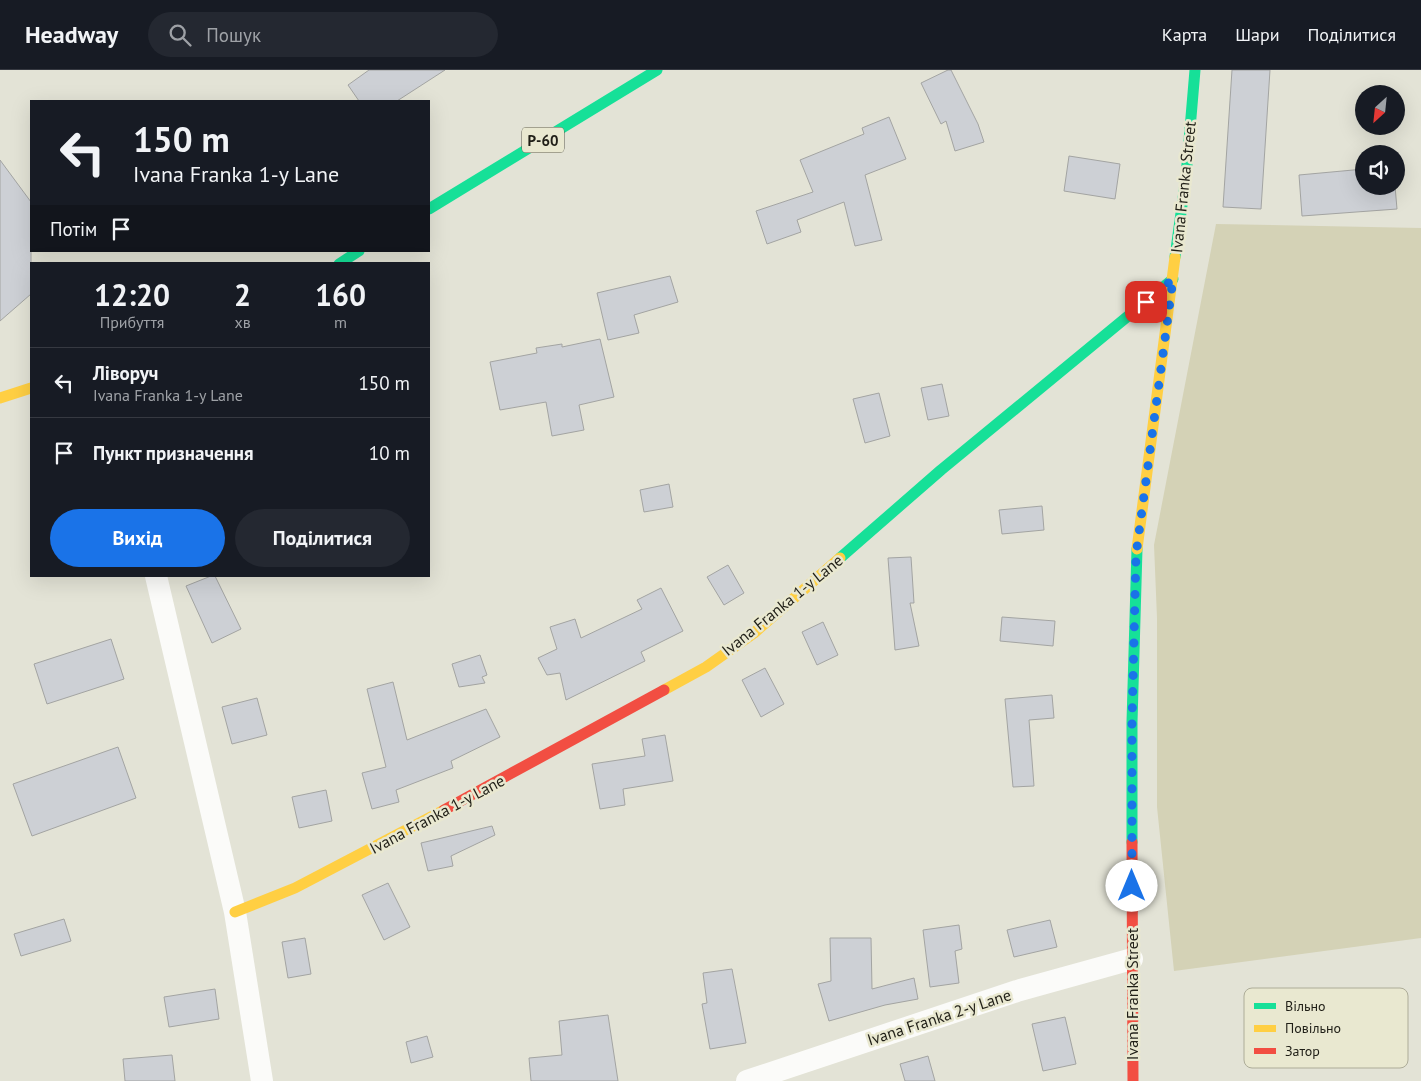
<!DOCTYPE html>
<html lang="uk">
<head>
<meta charset="utf-8">
<style>
	body { margin:0; font-family:"PT Sans",sans-serif; background:#242831; color:#f1f3f6; height:100vh; display:flex; flex-direction:column; font-size:19px; white-space:nowrap }
	* { box-sizing:border-box; margin:0 }
	p { font-size:16px; color:#9ea1a6 }
	.icon { flex:none; width:28px; height:28px; fill:none; stroke:currentColor; stroke-width:2; stroke-linecap:round; stroke-linejoin:round }
	.map { position:relative; flex:1; overflow:hidden }
	.sheet { position:absolute; left:30px; top:192px; width:400px; height:315px; display:flex; flex-direction:column; background:#171b24; border-radius:0px; box-shadow:0 5px 20px #0002 }
	.sheet>* { flex:none }
	.banner { position:absolute; left:30px; top:30px; width:400px; height:152px; border-radius:0px; box-shadow:0 5px 20px #0002; background:#171b24; color:#f1f3f6; overflow:hidden }
	.needle { width:32px; rotate:207deg }
	.fabs { position:absolute; left:1355px; top:15px; display:grid; gap:10px }
	.fabs a { display:grid; place-items:center; width:50px; height:50px; border-radius:50%; background:#171b24; box-shadow:0 5px 20px #0002; font-size:25px }
	.pin { position:absolute; display:grid; place-items:center; width:42px; height:42px; color:#fff; margin:-21px; border-radius:10px; box-shadow:0 2px 8px #0006 }
	.me { position:absolute; width:55px; margin:-28px; rotate:0deg; stroke-linejoin:round; filter:drop-shadow(0 0 4px #0008) }
	.turn { display:flex; align-items:center; gap:18px; height:105px; padding:0 20px; font-size:22px }
	.turn .icon { width:65px; height:65px; stroke-width:2.5 }
	.turn b { display:block; font-size:35px; line-height:42px }
	.then { display:flex; align-items:center; height:48px; padding:0 20px; background:#0003; gap:10px; font-size:19px }
	.eta { display:flex; justify-content:space-evenly; align-items:center; height:85px; text-align:center }
	.eta b { font-size:30px; font-weight:700; line-height:35px }
	.action { display:flex; gap:10px; margin-top:auto; padding:10px 20px }
	.action a { flex:1; height:58px; border-radius:30px; background:#1a73e8; color:#fff; font-size:20px; font-weight:700; line-height:58px; text-align:center }
	.action a+a { background:#242831; color:#f1f3f6 }
	ul { padding:0; list-style:none }
	li { display:flex; align-items:center; gap:15px; height:70px; padding:0 20px; border-top:1px solid #363941 }
	li div { flex:1 }
	li b { display:block; font-size:19px }
	li em { font-style:normal }
	header { display:flex; align-items:center; gap:30px; box-sizing:border-box; height:70px; padding:0 25px; background:#171b24; border-bottom:1px solid #363941 }
	header strong { font-size:24px }
	nav { display:flex; gap:28px; margin-inline-start:auto; font-size:18px }
	.search { width:350px; height:45px; background:#242831; display:flex; align-items:center; gap:12px; box-sizing:border-box; padding:0 18px; border-radius:28px; color:#9ea1a6; font-size:19px }
	.map>svg:first-child { display:block }
</style>
</head>
<body>
<header>
<strong>Headway</strong>
<div class="search"><svg class="icon" aria-label="search" viewBox="0 0 24 24"><circle cx="10" cy="10" r="6"/><path d="M15 15l6 6"/></svg>Пошук</div>
<nav><a>Карта</a><a>Шари</a><a>Поділитися</a></nav>
</header>
<div class="map">
<svg width="1421" height="1011" viewBox="0 0 1421 1011">
	<rect width="100%" height="100%" fill="#e3e3d6"/>
	<path fill="#d4d2b6" d="M1216,154L1421,158V868L1174,901L1157,737V548L1154,475Z"/>
	<g fill="#cdd0d5" stroke="#a3a4a2">
		<path d="M369,0H445L397,31H359L348,15Z"/>
		<path d="M948,0H951L978,54L984,72L955,81L946,51L941,54L921,13Z"/>
		<path d="M1232,0H1270L1261,139L1223,137Z"/>
		<path d="M889,47L906,89L865,105L882,170L855,176L844,132L797,150L801,162L767,174L756,141L813,122L800,90L864,64L862,58Z"/>
		<path d="M1069,86L1120,94L1115,129L1064,121Z"/>
		<path d="M0,90L31,132V224L0,251Z"/>
		<path d="M1364,99V116H1395L1397,139L1302,146L1299,105Z"/>
		<path d="M670,206L678,232L634,245L639,263L608,270L597,223Z"/>
		<path d="M600,269L614,327L579,335L584,360L552,366L546,332L500,340L490,292L537,283L536,278L562,274V277Z"/>
		<path d="M942,314L949,346L928,350L921,318Z"/>
		<path d="M879,323L890,366L865,373L853,329Z"/>
		<path d="M669,414L673,437L644,442L640,420Z"/>
		<path d="M1042,436L1044,460L1002,464L999,440Z"/>
		<path d="M911,487L914,533H910L919,576L895,580L888,488Z"/>
		<path d="M728,495L744,523L724,535L707,507Z"/>
		<path d="M211,506H215L241,559L212,573L186,516Z"/>
		<path d="M661,518L683,561L641,582L645,591L566,630L560,603L547,605L538,588L557,579L550,557L575,549L581,568L642,539L637,530Z"/>
		<path d="M1002,547L1055,551L1053,576L1000,571Z"/>
		<path d="M823,552L838,585L817,595L802,562Z"/>
		<path d="M111,569L124,609L47,634L34,594Z"/>
		<path d="M480,585L487,605L482,607L485,613L459,617L452,594Z"/>
		<path d="M765,598L784,634L761,647L742,610Z"/>
		<path d="M393,612L407,670L486,639L500,667L451,691L453,698L396,720L399,732L372,739L362,703L386,697L367,619Z"/>
		<path d="M1052,625L1054,648L1029,650L1034,716L1013,717L1005,629Z"/>
		<path d="M257,628L267,665L232,674L222,637Z"/>
		<path d="M665,665L673,711L623,719L625,735L600,739L592,694L645,686L642,669Z"/>
		<path d="M118,677L136,728L32,766L13,714Z"/>
		<path d="M326,720L332,751L299,758L292,727Z"/>
		<path d="M492,756L495,765L451,786L453,796L428,801L421,773Z"/>
		<path d="M388,813L410,857L384,870L362,825Z"/>
		<path d="M64,849L71,871L21,886L14,864Z"/>
		<path d="M1050,850L1057,877L1014,887L1007,860Z"/>
		<path d="M959,855L962,879L955,881L959,913L930,917L923,860Z"/>
		<path d="M305,868L311,904L288,908L282,872Z"/>
		<path d="M830,868H871L872,919L914,908L918,929L885,935L829,951L818,914L831,911Z"/>
		<path d="M732,899L746,973L710,979L702,934L707,933L703,903Z"/>
		<path d="M215,919L219,949L169,957L164,927Z"/>
		<path d="M608,945L618,1011H531L529,988L562,985L559,951Z"/>
		<path d="M1065,947L1076,994L1043,1001L1032,954Z"/>
		<path d="M427,966L433,987L411,993L406,972Z"/>
		<path d="M172,985L175,1011H125L123,989Z"/>
		<path d="M928,986L935,1011H905L900,994Z"/>
	</g>
	<g fill="none" stroke-linecap="round" stroke-linejoin="round">
		<g stroke="#fbfbf9" stroke-width="22">
			<path d="M156,506L235,842L262,1011"/>
			<path d="M747,1011L1017,921L1132,889"/>
		</g>
		<g stroke="#16e098" stroke-width="11">
			<path d="M429,139L657,0"/>
			<path d="M1175,187L1186,106L1195,0"/>
			<path d="M339,194L359,181"/>
			<path d="M840,488L941,400L1173,209"/>
			<path d="M1132,772V652L1137,479"/>
		</g>
		<g stroke="#ffcf43" stroke-width="11">
			<path d="M0,328L31,318"/>
			<path d="M1137,479L1175,187"/>
			<path d="M664,620L706,597L754,563L840,488"/>
			<path d="M235,842L295,818L444,740"/>
		</g>
		<g stroke="#f24e42" stroke-width="11">
			<path d="M444,740L664,620"/>
			<path d="M1132,772L1133,1011"/>
		</g>
	</g>
	<g fill="none" stroke-linecap="round" stroke-linejoin="round">
		<path stroke="#1a73e8" stroke-width="9" stroke-dasharray="0 16.2" d="M1132,816V652L1136,485L1173,209L1146,232"/>
	</g>
	<g text-anchor="middle" dominant-baseline="central" stroke-width="5" stroke-linejoin="round" paint-order="stroke">
		<rect fill="#e9e8d0" stroke="#5c5b4e" stroke-width="1" x="522" y="57.5" width="42" height="25" rx="4"/>
		<g font-size="15" font-weight="bold" fill="#201f17">
			<text x="543" y="70">Р-60</text>
		</g>
		<g font-size="16" fill="#201f17" stroke="#e9e8d0">
			<text transform="translate(1183 117) rotate(-84)">Ivana Franka Street</text>
			<text transform="translate(782 535) rotate(-39)">Ivana Franka 1-y Lane</text>
			<text transform="translate(437 744) rotate(-28)">Ivana Franka 1-y Lane</text>
			<text transform="translate(1132 924) rotate(-90)">Ivana Franka Street</text>
			<text transform="translate(939 947) rotate(-18)">Ivana Franka 2-y Lane</text>
		</g>
	</g>
	<rect x="1244" y="918" width="164" height="80" rx="8" fill="#e9e8d0" stroke="#adac98" stroke-width="1"/>
	<rect x="1254" y="933" width="22" height="6" fill="#16e098"/>
	<rect x="1254" y="955" width="22" height="7" fill="#ffcf43"/>
	<rect x="1254" y="978" width="22" height="6" fill="#f24e42"/>
	<g font-size="14" fill="#201f17">
		<text x="1285" y="941">Вільно</text>
		<text x="1285" y="963">Повільно</text>
		<text x="1285" y="986">Затор</text>
	</g>
</svg>
<div class="fabs">
<a><svg class="needle" viewBox="-14 -14 28 28"><path d="M0-13l5 13h-10z" fill="#e53935"/><path d="M0 13l5-13h-10z" fill="#9ea1a6"/></svg></a>
<a><svg class="icon" aria-label="sound" viewBox="0 0 24 24"><path d="M4 9h4l5-4v14l-5-4H4zM17 9q2 3 0 6"/></svg></a>
</div>
<div class="pin" style="left:1146px;top:232px;background:#d93025"><svg class="icon" aria-label="arrive" viewBox="0 0 24 24"><path d="M6 21V4h12l-3 4 3 4H6"/></svg></div>
<svg class="me" style="left:1132px;top:816px" viewBox="-20 -20 40 40"><circle r="19" fill="#fff"/><path d="M0-13L10 11 0 6-10 11z" fill="#1a73e8"/></svg>
<div class="banner">
<div class="turn"><svg class="icon" aria-label="left" viewBox="0 0 24 24"><path d="M17 20v-9H6M10 6l-5 5 5 5"/></svg><div><b>150 m</b>Ivana Franka 1-y Lane</div></div>
<div class="then">Потім<svg class="icon" aria-label="arrive" viewBox="0 0 24 24"><path d="M6 21V4h12l-3 4 3 4H6"/></svg></div>
</div>
<section class="sheet">
<div class="eta">
<div><b>12:20</b><p>Прибуття</p></div>
<div><b>2</b><p>хв</p></div>
<div><b>160</b><p>m</p></div>
</div>
<ul>
<li><svg class="icon" aria-label="left" viewBox="0 0 24 24"><path d="M17 20v-9H6M10 6l-5 5 5 5"/></svg><div><b>Ліворуч</b><p>Ivana Franka 1-y Lane</p></div><em>150 m</em></li>
<li><svg class="icon" aria-label="arrive" viewBox="0 0 24 24"><path d="M6 21V4h12l-3 4 3 4H6"/></svg><div><b>Пункт призначення</b></div><em>10 m</em></li>
</ul>
<div class="action"><a>Вихід</a><a>Поділитися</a></div>
</section>
</div>
</body>
</html>
